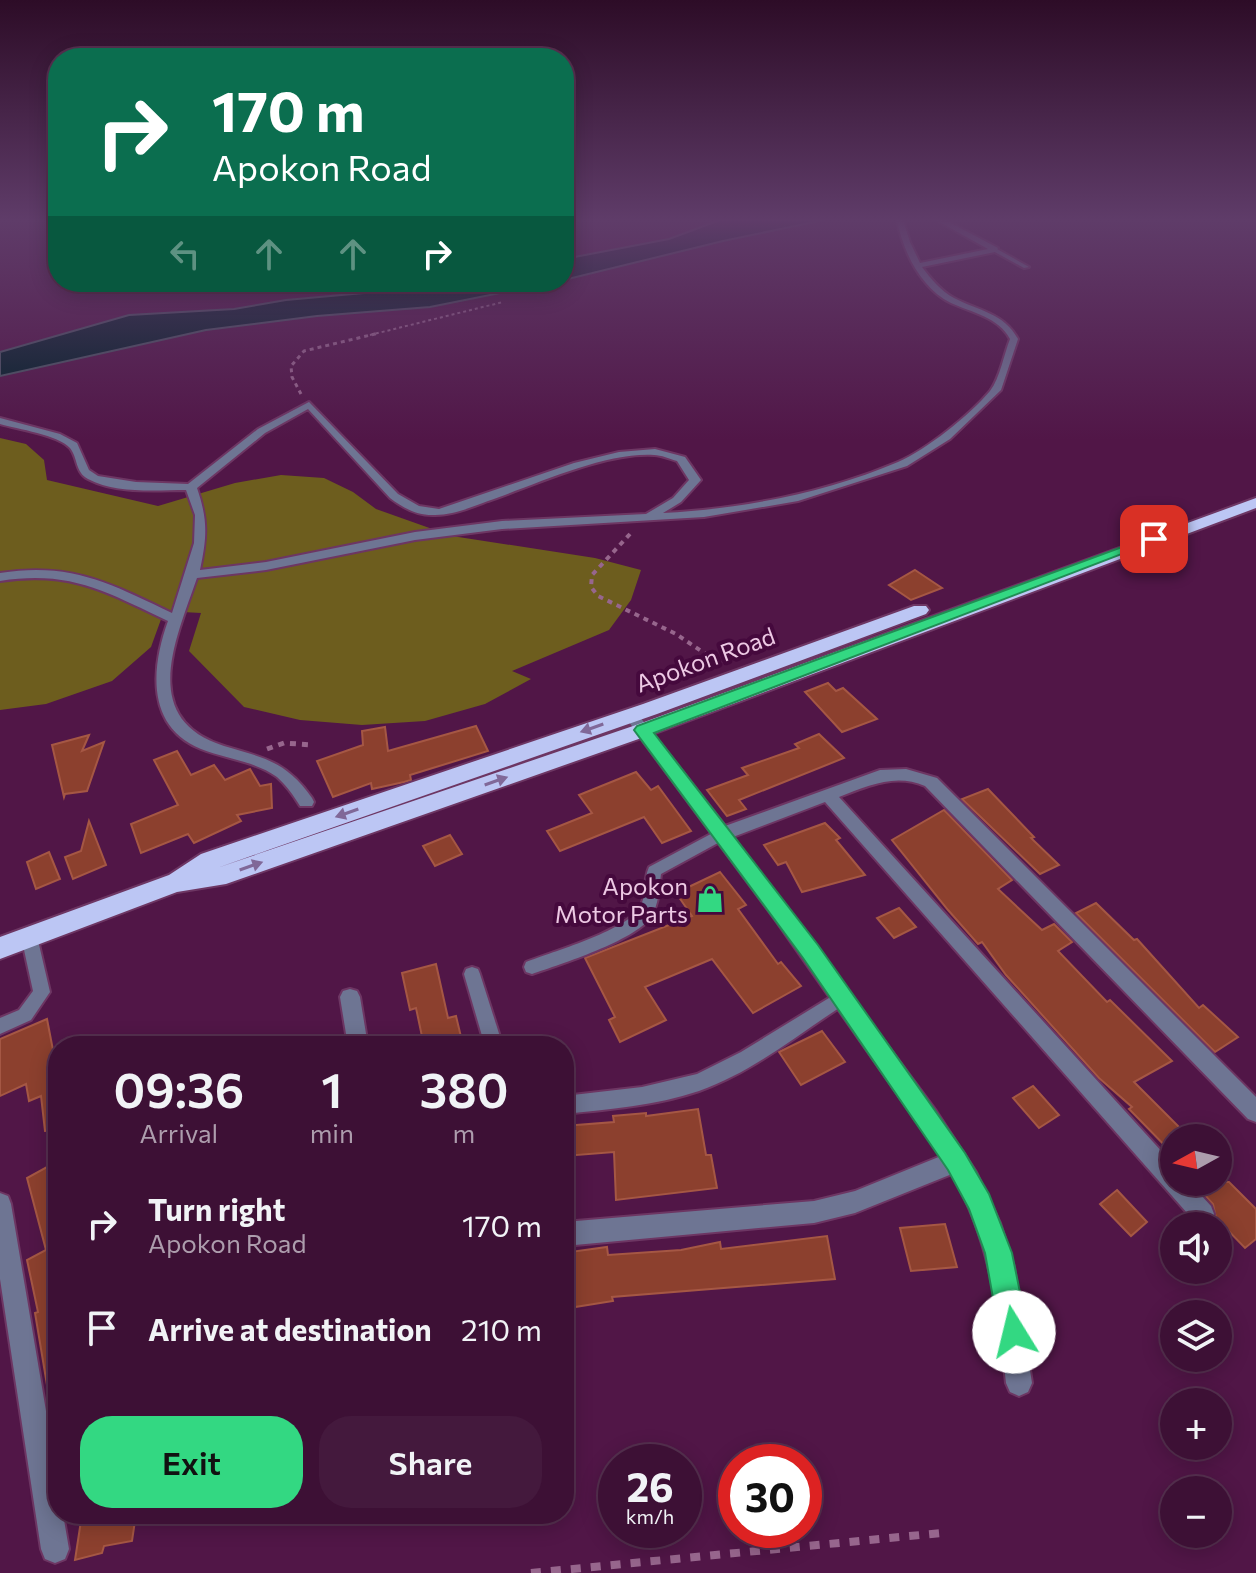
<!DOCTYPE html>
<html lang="en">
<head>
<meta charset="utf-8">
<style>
	body { margin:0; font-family:Commissioner,sans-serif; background:#44193d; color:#f1f3f6; height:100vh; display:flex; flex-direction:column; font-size:30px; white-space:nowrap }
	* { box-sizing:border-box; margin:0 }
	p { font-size:26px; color:#ad9dad }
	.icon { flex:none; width:44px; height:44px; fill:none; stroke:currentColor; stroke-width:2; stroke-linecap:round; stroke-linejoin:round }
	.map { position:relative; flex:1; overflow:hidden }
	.sheet { position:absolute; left:48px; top:1036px; width:526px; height:488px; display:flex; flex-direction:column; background:#3d1035; border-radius:32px; box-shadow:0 4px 20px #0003,0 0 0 2px #563050 }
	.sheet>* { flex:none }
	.banner { position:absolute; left:48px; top:48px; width:526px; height:244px; border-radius:32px; box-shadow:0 4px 20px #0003,0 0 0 2px #563050; background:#0b6e4f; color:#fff; overflow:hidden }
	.needle { width:52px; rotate:262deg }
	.tools { position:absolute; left:1160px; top:1124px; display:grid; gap:16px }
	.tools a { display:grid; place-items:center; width:72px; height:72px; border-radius:50%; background:#3d1035; box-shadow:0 4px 20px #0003,0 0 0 2px #563050; font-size:40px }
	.speed { position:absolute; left:598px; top:1444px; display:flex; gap:16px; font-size:40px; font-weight:700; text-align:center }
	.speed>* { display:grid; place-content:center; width:104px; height:104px; border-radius:50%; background:#3d1035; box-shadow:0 4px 20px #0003,0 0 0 2px #563050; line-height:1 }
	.speed small { font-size:20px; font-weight:400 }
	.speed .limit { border:12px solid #d22; background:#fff; color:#111 }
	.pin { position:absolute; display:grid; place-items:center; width:68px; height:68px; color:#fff; margin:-34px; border-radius:16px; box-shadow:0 4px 12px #0006 }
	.me { position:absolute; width:88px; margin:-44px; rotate:351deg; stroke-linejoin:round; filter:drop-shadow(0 0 6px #0008) }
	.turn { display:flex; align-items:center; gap:28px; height:168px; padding:0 32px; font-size:36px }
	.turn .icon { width:104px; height:104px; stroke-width:2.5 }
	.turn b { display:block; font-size:56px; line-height:68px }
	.lanes { display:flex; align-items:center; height:76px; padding:0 32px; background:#0003; justify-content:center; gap:40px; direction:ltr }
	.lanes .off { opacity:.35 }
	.eta { display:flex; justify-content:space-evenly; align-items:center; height:136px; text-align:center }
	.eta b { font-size:48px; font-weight:600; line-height:56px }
	.action { display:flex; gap:16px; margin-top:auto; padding:16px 32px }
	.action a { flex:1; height:92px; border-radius:32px; background:#33d882; color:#111; font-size:32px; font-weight:600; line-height:92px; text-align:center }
	.action a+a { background:#44193d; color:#f1f3f6 }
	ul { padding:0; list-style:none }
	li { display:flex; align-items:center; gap:24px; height:104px; padding:0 32px }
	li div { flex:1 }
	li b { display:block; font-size:30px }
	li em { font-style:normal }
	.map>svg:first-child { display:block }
</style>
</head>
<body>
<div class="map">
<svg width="1256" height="1573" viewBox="0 0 1256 1573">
	<rect width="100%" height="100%" fill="#511647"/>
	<path fill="#6d5d1e" d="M0,438L26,444L44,460L47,480L158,506L235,483L281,475L324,478L353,492L376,509L452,536L595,558L641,570L631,600L609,630L512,671L531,679L485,704L425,721L362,725L300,720L244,707L189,651L201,613L164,611L151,647L112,681L46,704L0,710Z"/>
	<g fill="#002027" stroke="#475360" stroke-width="2">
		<path d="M720,220H824L723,241L564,280V259L669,239Z"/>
		<path d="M418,282H555L430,307L317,316L206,330L0,376V352L129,315L234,309L286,300L364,293Z"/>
	</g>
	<g fill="#8c402e" stroke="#a55744" stroke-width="2">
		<path d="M915,570L942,588L911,600L889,585Z"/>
		<path d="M828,683L836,691L843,688L877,719L842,732L805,692Z"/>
		<path d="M476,726L488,751L410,775L411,780L404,782L372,789L371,783L333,797L317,761L363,745L362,731L385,727L388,751Z"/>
		<path d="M819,734L844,758L739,800L746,809L727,816L707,790L748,775L742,768L799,748L795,744Z"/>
		<path d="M89,735L82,751L104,742L87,791L65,794L64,797L52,745Z"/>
		<path d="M177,751L191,775L214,765L225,780L250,769L260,786L271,784L272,808L237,815L241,821L194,843L188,834L141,853L131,824L178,805L154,760Z"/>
		<path d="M636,772L651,790L658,786L691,831L662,843L644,817L560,851L547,831L592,813L579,795Z"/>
		<path d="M988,789L1034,837L1031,838L1059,865L1040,874L962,799Z"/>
		<path d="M944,810L1012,880L998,889L1042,930L1054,924L1072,942L1058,951L1107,1002L1110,1000L1172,1061L1134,1082L1190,1138H1174V1155L1129,1109L1132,1107L1099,1078L1006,975L982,942L978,944L948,910L892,840Z"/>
		<path d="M89,821L106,865L73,879L65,857L81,851Z"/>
		<path d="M825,823L840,838L836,840L865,875L802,892L786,862L778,865L764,845Z"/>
		<path d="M450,835L462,854L435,866L423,846Z"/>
		<path d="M49,852L60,879L36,889L27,862Z"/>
		<path d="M720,872L746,905L738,909L778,964L781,962L801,986L753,1013L712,959L645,987L666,1020L620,1042L609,1020L615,1017L585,958L692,916L676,893Z"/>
		<path d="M1096,903L1134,940L1137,939L1199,1008L1203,1005L1238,1037L1215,1052L1076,913Z"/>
		<path d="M899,908L916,927L894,938L877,918Z"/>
		<path d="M436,964L448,1018L456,1016L462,1041L445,1046H424L416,1008L410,1010L402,973Z"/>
		<path d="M47,1019L58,1076V1130L45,1131L41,1096L29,1101L26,1084L0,1096V1039Z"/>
		<path d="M822,1031L845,1062L801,1085L779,1052Z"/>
		<path d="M1033,1086L1059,1115L1039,1128L1013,1098Z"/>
		<path d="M698,1109L706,1155H711L717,1188L616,1200L614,1152L564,1156V1126L614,1122L613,1116L646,1113V1116Z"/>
		<path d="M58,1161V1384L47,1385L35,1313L38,1312L27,1260L46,1250L27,1178Z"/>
		<path d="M1193,1182H1229L1256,1209V1239L1245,1248L1216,1218L1213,1204Z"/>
		<path d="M1117,1190L1147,1222L1131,1236L1100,1204Z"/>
		<path d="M945,1224L957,1267L911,1271L900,1228Z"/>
		<path d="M827,1236L835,1279L612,1297L613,1301L575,1307L570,1252L607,1247L608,1255L681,1250L720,1242L721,1249Z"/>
		<path d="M82,1514H136L132,1541L104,1546L102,1553L75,1560Z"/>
	</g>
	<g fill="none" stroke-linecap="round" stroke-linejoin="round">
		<g stroke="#6d3663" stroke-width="4">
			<g id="service">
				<path d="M993,249H997L1029,267L1024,268L993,251Z"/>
				<path d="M722,828L727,830L729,834L727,838L661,874C659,889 659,904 651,917C634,941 561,964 532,974L526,972L524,967L526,962C552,952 624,931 639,909C647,897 643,880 649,867Z"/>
				<path d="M29,929L35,931L37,936L50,992L31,1020L0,1034V1018L19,1010L33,991L21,936L23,931Z"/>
				<path d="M472,967L478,969L480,974L503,1046H485L464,974L466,969Z"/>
				<path d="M842,990L848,992L851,997L848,1002C800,1033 753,1072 699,1091C655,1106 609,1109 564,1114V1096L642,1087L697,1074L741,1052Z"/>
			</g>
		</g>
		<g stroke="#6d3663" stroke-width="4">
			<g id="minor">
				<path d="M897,220H903L910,242L920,263L988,249L936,220H945L998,248L995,252L922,267C931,279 941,291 954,298C979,311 1004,313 1018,339L1001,390L950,439L907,466L798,501L704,517L502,529L415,540L266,570L197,578C176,639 138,719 224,746C264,758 286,761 312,798L314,802L312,806H300C294,796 286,785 277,777C255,761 226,759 201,749C146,727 151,668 168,621C106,592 71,570 0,581V573C71,562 109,583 172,613L194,543L195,515L186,490C156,490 116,494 88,479C75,472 78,458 70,448C59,435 17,429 0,424V418L60,434L77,443L89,470L98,476L136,482L188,484L258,429L309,402L398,494L419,506L439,509L574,463L619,452L655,449L685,457L701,480L681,502L663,513C741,509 825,493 898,462C926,450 970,415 990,391C1000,378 1004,354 1010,339C998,317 973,313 951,303C921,288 903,252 897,220ZM308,409L390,498C403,508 418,516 435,515C453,515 472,507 488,501C535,485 604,452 654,455C661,455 670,459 677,461L689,480L673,498L646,514L502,521L415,532L266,562L200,570C207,537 208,520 197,488L265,433Z"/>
				<path d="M631,710L636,712L725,826L880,770L906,769L937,778L1256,1097V1122L1248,1119L925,786C895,773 868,786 839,797L1174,1165V1182H1189L1211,1206L1214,1214L1211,1222L1203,1225L1195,1222L825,802L733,837L936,1111L976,1172L1000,1223L1014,1267L1032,1383L1028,1392L1019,1396L1010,1392L1006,1383C998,1309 990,1239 952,1174L855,1213L814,1223L564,1246V1222L814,1201L855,1191L941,1156L777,922L626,718L624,715Z"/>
				<path d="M350,989L357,991L360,997L368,1046H348L340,997L343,991Z"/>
				<path d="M0,1193L8,1196L11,1204L58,1482V1514H63L69,1549L65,1559L55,1563L45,1559L41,1549L0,1279Z"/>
			</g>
		</g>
		<g stroke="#6d3663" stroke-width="4">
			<path id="trunk" d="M1256,498V508L650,735L226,884L177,892L0,959V937L169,875L201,854L643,704L914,606H926L929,610L926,614L657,714L217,868L636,725Z"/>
		</g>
		<path stroke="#97668d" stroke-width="2" stroke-dasharray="3 3" stroke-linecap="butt" d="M370,335L503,302"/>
		<path stroke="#97668d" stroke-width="3" stroke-dasharray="4 4" stroke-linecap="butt" d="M301,394L292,377L291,366L304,351L379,333"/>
		<path stroke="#97668d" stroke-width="4" stroke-dasharray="5 5" stroke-linecap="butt" d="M630,534L592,575L591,587L598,596L676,634L719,663"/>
		<g stroke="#97668d" stroke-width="5" stroke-dasharray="6 6" stroke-linecap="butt">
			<path d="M716,661L722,665"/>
			<path d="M267,749L284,743L313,745"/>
		</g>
		<path stroke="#97668d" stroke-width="8" stroke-dasharray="10 10" stroke-linecap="butt" d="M531,1573L941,1533"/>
		<use href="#service" fill="#6e7593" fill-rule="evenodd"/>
		<use href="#minor" fill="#6e7593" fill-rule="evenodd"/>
		<use href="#trunk" fill="#bcc6f4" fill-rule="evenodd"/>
	</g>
	<defs><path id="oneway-solid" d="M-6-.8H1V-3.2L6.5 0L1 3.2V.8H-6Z" transform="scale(2)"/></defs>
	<g fill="#806898">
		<use href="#oneway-solid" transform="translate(592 728) rotate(161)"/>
		<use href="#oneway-solid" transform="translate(496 781) rotate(-19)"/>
		<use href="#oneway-solid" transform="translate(347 813) rotate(161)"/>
		<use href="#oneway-solid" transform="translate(251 866) rotate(-19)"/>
	</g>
	<linearGradient id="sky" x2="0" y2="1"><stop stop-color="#2d0c27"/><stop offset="0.5" stop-color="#5f3c69"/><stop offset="1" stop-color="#5f3c69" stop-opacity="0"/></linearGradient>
	<rect width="1256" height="440" fill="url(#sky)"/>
	<path fill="#33d882" stroke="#218c54" stroke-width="2" d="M1149,537L1161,539L654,733L818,945L965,1153L989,1194L1012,1253L1028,1332L1024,1342L1014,1346L1004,1342L999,1332L985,1253L969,1209L948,1170L803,958L634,730L637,726Z"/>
	<defs>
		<g id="shop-bare" transform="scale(2.16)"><path d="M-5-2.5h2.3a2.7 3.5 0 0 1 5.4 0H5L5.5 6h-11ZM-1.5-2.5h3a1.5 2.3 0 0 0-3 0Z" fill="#33d882" stroke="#45093d" stroke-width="2.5" paint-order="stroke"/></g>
	</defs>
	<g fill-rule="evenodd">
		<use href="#shop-bare" x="710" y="899"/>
	</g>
	<g text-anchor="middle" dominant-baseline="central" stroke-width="8" stroke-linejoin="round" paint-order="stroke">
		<g font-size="24" fill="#edc9e4" stroke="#45093d">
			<text transform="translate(705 659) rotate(-20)">Apokon Road</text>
		</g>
		<g font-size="24" fill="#edc9e4" stroke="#45093d" text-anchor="end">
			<text x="688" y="885">Apokon<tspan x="688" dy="28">Motor Parts</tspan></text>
		</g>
	</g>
</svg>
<div class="tools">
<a><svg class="needle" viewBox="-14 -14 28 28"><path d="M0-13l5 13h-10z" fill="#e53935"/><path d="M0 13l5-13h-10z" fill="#ad9dad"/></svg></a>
<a><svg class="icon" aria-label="sound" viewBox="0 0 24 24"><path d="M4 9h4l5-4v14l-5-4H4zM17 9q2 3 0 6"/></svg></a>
<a><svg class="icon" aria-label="layers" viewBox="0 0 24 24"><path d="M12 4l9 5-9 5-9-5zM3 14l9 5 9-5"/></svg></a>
<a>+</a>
<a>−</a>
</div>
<div class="speed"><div>26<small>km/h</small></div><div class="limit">30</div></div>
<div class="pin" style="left:1154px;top:539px;background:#d93025"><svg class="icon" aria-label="arrive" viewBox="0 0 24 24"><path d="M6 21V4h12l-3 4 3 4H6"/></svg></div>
<svg class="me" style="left:1014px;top:1332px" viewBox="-20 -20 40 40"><circle r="19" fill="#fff"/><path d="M0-13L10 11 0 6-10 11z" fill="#33d882"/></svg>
<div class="banner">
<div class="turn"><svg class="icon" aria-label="right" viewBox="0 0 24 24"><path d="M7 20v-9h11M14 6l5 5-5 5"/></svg><div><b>170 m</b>Apokon Road</div></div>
<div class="lanes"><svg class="icon off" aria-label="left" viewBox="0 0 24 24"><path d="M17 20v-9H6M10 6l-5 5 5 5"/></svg><svg class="icon off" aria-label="ahead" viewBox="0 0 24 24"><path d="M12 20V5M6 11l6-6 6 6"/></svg><svg class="icon off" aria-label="ahead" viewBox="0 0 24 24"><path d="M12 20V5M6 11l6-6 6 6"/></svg><svg class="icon" aria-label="right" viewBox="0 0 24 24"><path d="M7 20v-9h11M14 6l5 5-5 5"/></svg></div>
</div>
<section class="sheet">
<div class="eta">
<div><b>09:36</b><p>Arrival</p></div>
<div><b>1</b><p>min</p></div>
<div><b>380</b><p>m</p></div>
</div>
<ul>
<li><svg class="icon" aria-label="right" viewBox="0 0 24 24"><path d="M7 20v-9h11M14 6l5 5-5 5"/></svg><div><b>Turn right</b><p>Apokon Road</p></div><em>170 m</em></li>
<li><svg class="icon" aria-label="arrive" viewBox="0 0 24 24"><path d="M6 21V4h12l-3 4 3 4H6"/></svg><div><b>Arrive at destination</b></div><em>210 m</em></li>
</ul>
<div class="action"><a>Exit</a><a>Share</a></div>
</section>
</div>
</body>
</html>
